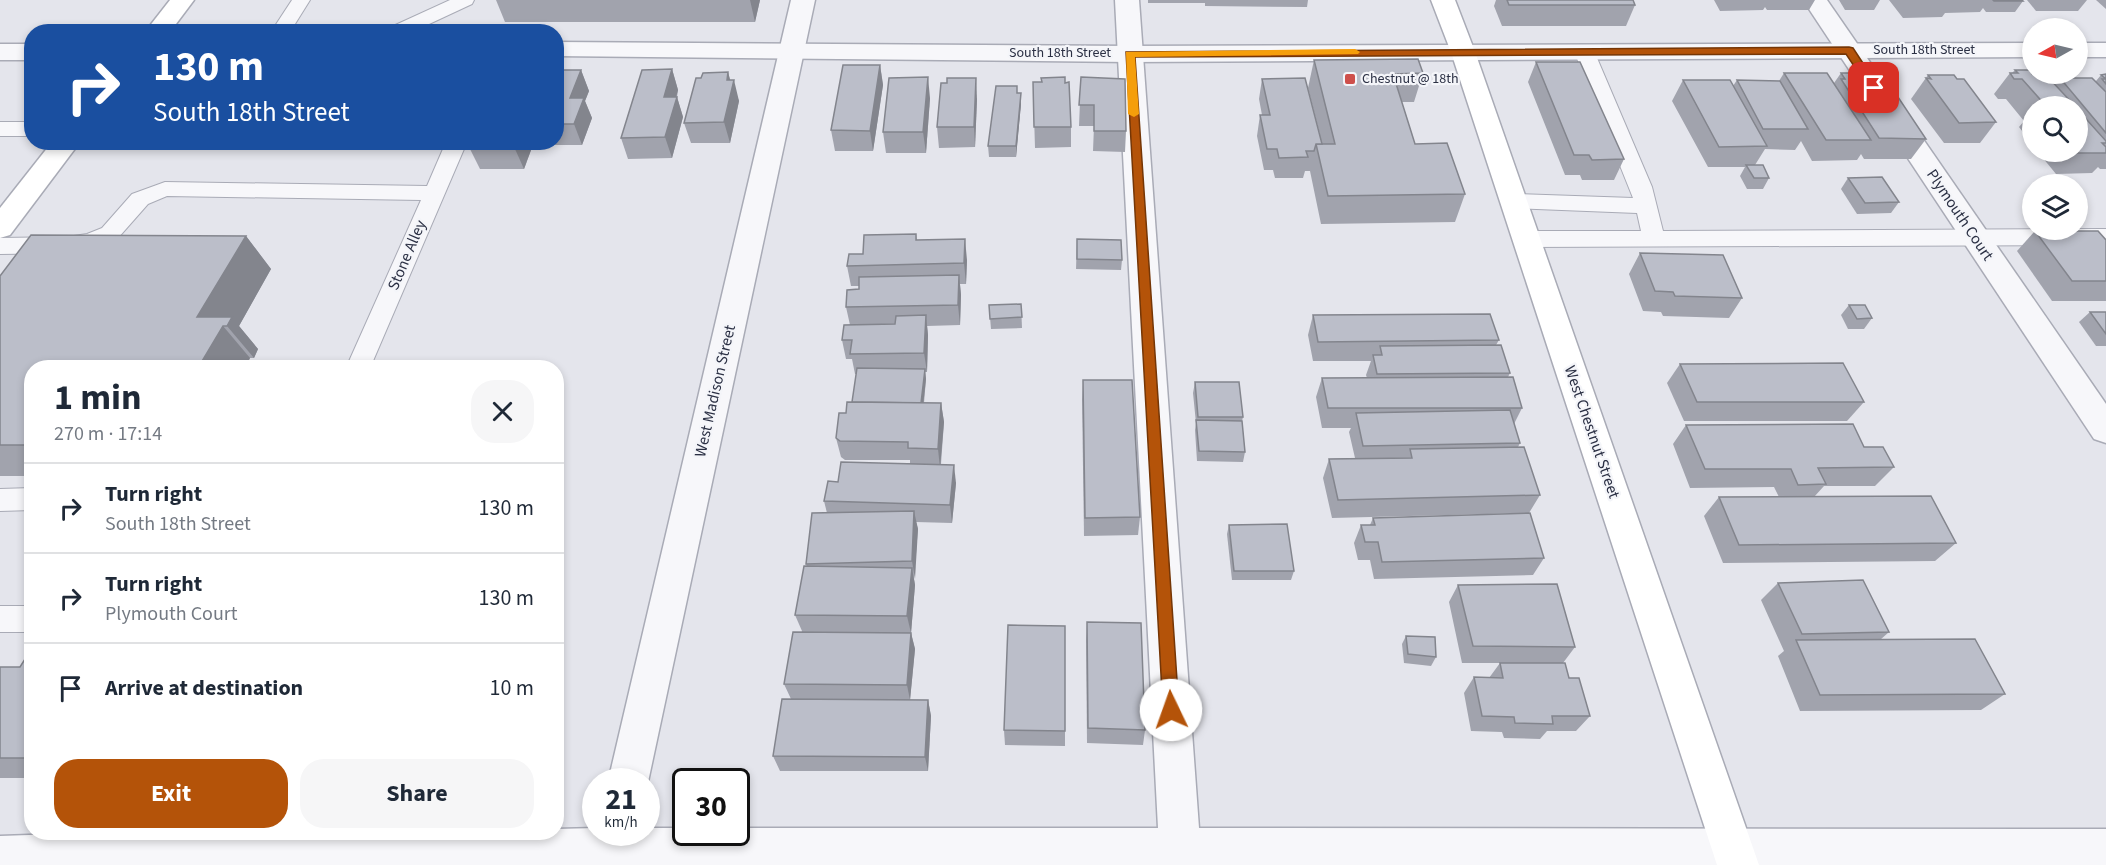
<!DOCTYPE html>
<html lang="en">
<head>
<meta charset="utf-8">
<style>
	body { margin:0; font-family:"Source Sans 3",sans-serif; background:#f6f6f7; color:#1f2937; height:100vh; display:flex; flex-direction:column; font-size:22px; white-space:nowrap }
	* { box-sizing:border-box; margin:0 }
	p { font-size:20px; color:#747a83 }
	.icon { flex:none; width:33px; height:33px; fill:none; stroke:currentColor; stroke-width:2; stroke-linecap:round; stroke-linejoin:round }
	.map { position:relative; flex:1; overflow:hidden }
	.details { position:absolute; left:24px; top:360px; width:540px; height:480px; display:flex; flex-direction:column; background:#fff; border-radius:24px; box-shadow:0 3px 9px #0003 }
	.details>* { flex:none }
	.banner { position:absolute; left:24px; top:24px; width:540px; height:126px; border-radius:24px; box-shadow:0 3px 9px #0003; background:#1a4fa0; color:#fff; overflow:hidden }
	.needle { width:39px; rotate:262deg }
	.buttons { position:absolute; left:2022px; top:18px; display:grid; gap:12px }
	.buttons a { display:grid; place-items:center; width:66px; height:66px; border-radius:50%; background:#fff; box-shadow:0 3px 9px #0003; font-size:30px }
	.speed { position:absolute; left:582px; top:768px; display:flex; gap:12px; font-size:30px; font-weight:700; text-align:center }
	.speed>* { display:grid; place-content:center; width:78px; height:78px; border-radius:50%; background:#fff; box-shadow:0 3px 9px #0003; line-height:1 }
	.speed small { font-size:15px; font-weight:400 }
	.speed .limit { border:3px solid #111; border-radius:9px; background:#fff; color:#111 }
	.pin { position:absolute; display:grid; place-items:center; width:51px; height:51px; color:#fff; margin:-26px; border-radius:12px; box-shadow:0 3px 9px #0006 }
	.me { position:absolute; width:66px; margin:-33px; rotate:357deg; stroke-linejoin:round; filter:drop-shadow(0 0 4px #0008) }
	.turn { display:flex; align-items:center; gap:21px; height:126px; padding:0 30px; font-size:27px }
	.turn .icon { width:78px; height:78px; stroke-width:2.5 }
	.turn b { display:block; font-size:42px; line-height:51px }
	.round { display:grid; place-items:center; flex:none; width:63px; height:63px; border-radius:24px; background:#f6f6f7 }
	.overview { display:flex; align-items:center; justify-content:space-between; height:102px; padding:0 30px }
	h1 { font-size:36px; font-weight:700; line-height:45px }
	.action { display:flex; gap:12px; margin-top:auto; padding:12px 30px }
	.action a { flex:1; height:69px; border-radius:24px; background:#b45309; color:#fff; font-size:24px; font-weight:700; line-height:69px; text-align:center }
	.action a+a { background:#f6f6f7; color:#1f2937 }
	ul { padding:0; list-style:none }
	li { display:flex; align-items:center; gap:18px; height:90px; padding:0 30px; border-top:2px solid #e0e1e3 }
	li div { flex:1 }
	li b { display:block; font-size:22px }
	li em { font-style:normal }
	.map>svg:first-child { display:block }
</style>
</head>
<body>
<div class="map">
<svg width="2106" height="865" viewBox="0 0 2106 865">
	<rect width="100%" height="100%" fill="#e4e5ec"/>
	<g fill="none" stroke-linecap="round" stroke-linejoin="round">
		<g stroke="#a9abb6" stroke-width="2">
			<g id="service">
				<path d="M292,0H310L290,32H271Z"/>
				<path d="M450,0H474L472,4L412,32L389,31L391,27Z"/>
				<path d="M1584,45L1591,47L1594,51L1652,187L1663,231L2106,229V245L1526,247L1518,245L1515,239L1518,233L1526,231H1641L1637,213L1514,208L1506,206L1503,201L1506,196L1514,194L1633,198L1574,51L1577,47Z"/>
				<rect x="0" y="122" width="32" height="14"/>
				<path d="M446,142H467L370,368H346L421,200L167,196L148,204L118,238L99,247L67,253L0,254V238L67,237L87,234L102,228L132,194L165,182L427,186Z"/>
				<path d="M32,488V510L0,511V489Z"/>
				<rect x="0" y="606" width="32" height="26"/>
			</g>
		</g>
		<g stroke="#a9abb6" stroke-width="3">
			<g id="minor">
				<path d="M791,0H815L648,782L646,786V782H608Z"/>
				<path d="M1115,0H1139L1199,828L2106,829V865H0V836L115,832H556V829L596,828V832H646V828H686V832H736V828H1158Z"/>
				<path d="M1803,0H1827L2106,404V443L2094,439Z"/>
			</g>
		</g>
		<g stroke="#a9abb6" stroke-width="3">
			<g id="tertiary">
				<path d="M556,42L1130,46L2032,43V57L1130,62L556,56Z"/>
				<rect x="2078" y="43" width="28" height="14"/>
				<rect x="0" y="44" width="32" height="16"/>
			</g>
		</g>
		<g stroke="#a9abb6" stroke-width="3">
			<g id="secondary">
				<path d="M170,0H194L170,32H145Z"/>
				<path d="M1431,0H1455L1475,52L1759,865H1717L1451,52Z"/>
				<path d="M52,142H80L10,235L0,238V208Z"/>
			</g>
		</g>
		<use href="#service" fill="#f7f7fa" fill-rule="evenodd"/>
		<use href="#minor" fill="#f7f7fa" fill-rule="evenodd"/>
		<use href="#tertiary" fill="#f7f7fa" fill-rule="evenodd"/>
		<use href="#secondary" fill="#fff" fill-rule="evenodd"/>
	</g>
	<g fill="#a1a3ad">
		<path d="M496,0H760L755,22H505Z"/>
		<path d="M1148,0H1308L1307,7L1205,6V3H1148Z"/>
		<path d="M1496,0H1633L1635,5L1626,26H1502L1494,6Z"/>
		<path d="M1714,0H1815L1809,10H1767L1765,7L1763,10L1720,11Z"/>
		<path d="M1839,0H1880L1874,10H1845Z"/>
		<path d="M1889,0H2022L2023,1L2015,12H1986L1983,8L1980,12L1945,13L1942,17L1903,18Z"/>
		<path d="M2027,0H2087L2078,11H2036Z"/>
		<path d="M2096,0H2106V9Z"/>
		<path d="M1314,60L1423,73L1414,102H1402L1415,144L1465,194L1455,222L1321,224L1310,171H1305L1303,178H1275L1273,170H1264L1257,136L1260,115H1262L1259,99L1262,79L1320,135L1308,88Z"/>
		<path d="M1536,62L1624,159L1614,180H1582L1580,175H1565L1528,82Z"/>
		<path d="M880,65L883,85L873,151H835L831,130Z"/>
		<path d="M672,69L678,90L677,97L683,117L672,158L628,159L621,138Z"/>
		<path d="M556,70H581L589,91L585,101L592,118L582,145H538L537,142H556Z"/>
		<path d="M2015,70L2055,84L2060,78L2096,81L2101,75L2106,74V169H2100L2098,167L2092,173L2056,174L2038,152H2078V106H2032V144L2019,127L2024,121L2006,99H1998L1994,94L2010,73H2012Z"/>
		<path d="M728,72L730,80L739,101L730,143H691L684,123L701,78Z"/>
		<path d="M1784,73L1834,83L1841,73L1881,79L1926,139L1911,159H1864L1861,154L1857,160L1812,161L1801,141L1795,150L1765,149L1755,165L1769,178L1763,189H1747L1740,176L1745,167H1708L1672,101L1683,80L1733,86L1737,80L1779,81Z"/>
		<path d="M1928,75L1996,122L1980,143H1944L1911,99Z"/>
		<path d="M1081,77L1126,131L1125,152L1093,151L1094,126H1079Z"/>
		<path d="M1033,82L1065,83L1071,127V147L1035,148Z"/>
		<path d="M1017,86V93L1021,104L1016,157H989L988,146Z"/>
		<path d="M930,98L926,153H886L883,132Z"/>
		<path d="M977,99L975,147L939,148L937,127Z"/>
		<path d="M117,142H225L221,150H124Z"/>
		<path d="M271,142H305L303,145H273Z"/>
		<path d="M534,142L524,169H480L470,149Z"/>
		<path d="M1848,178L1899,202L1891,213L1857,214L1841,189Z"/>
		<path d="M2035,231L2106,240V301H2052L2017,251Z"/>
		<path d="M916,234L917,240L967,260L966,284H960L961,295L960,325L927,326L928,335L927,372H925L926,379L924,403H941L944,422L941,464L956,483L952,523L916,522L918,529L914,579L915,585L911,633L915,649L910,700H928L931,716L928,771H780L773,756L791,699L784,684L802,631L795,615L807,567L806,564L827,513L824,501L838,482L910,463V460H845L841,457L836,438L846,413L852,402L857,374H855L852,359H846L842,340L850,325L846,307L859,289V286H851L847,266L863,254Z"/>
		<path d="M246,236L271,269L239,326L258,349L254,358H250L245,368H32V476H0V276Z"/>
		<path d="M1077,239L1122,260L1121,270L1076,269Z"/>
		<path d="M1640,253L1742,298L1729,318L1663,316L1661,312L1643,311L1629,274Z"/>
		<path d="M1021,304L1022,328L991,329L989,305Z"/>
		<path d="M1849,305L1872,318L1864,329H1848L1841,315Z"/>
		<path d="M2090,312H2106V346H2096L2079,322Z"/>
		<path d="M1313,315L1499,340L1496,345L1510,373L1508,377L1522,408L1514,424L1520,443L1518,447L1540,495L1529,513L1332,518L1323,478L1329,459L1355,458L1349,432L1351,428H1322L1316,397L1322,378H1367L1366,375L1371,361H1313L1308,335Z"/>
		<path d="M1680,364L1864,402L1847,421H1684L1667,383Z"/>
		<path d="M1083,380L1140,517L1138,535L1084,536L1082,399Z"/>
		<path d="M1195,382L1243,417L1242,421L1245,452L1243,462L1197,461L1195,430L1196,423L1193,393Z"/>
		<path d="M1686,425L1864,447L1894,467L1875,486H1824L1814,497L1956,543L1935,561L1723,563L1704,516L1719,497H1779L1774,487L1690,488L1673,444Z"/>
		<path d="M1373,518L1544,558L1533,575L1374,579L1370,560H1358L1354,543L1361,525H1370Z"/>
		<path d="M1229,525L1294,571L1291,580H1232L1227,534Z"/>
		<path d="M1778,583L1889,632L1880,640L2005,694L1981,710L1800,711L1778,656L1784,651L1761,600Z"/>
		<path d="M1458,585L1575,647L1563,663L1569,678L1590,716L1576,731H1547L1540,739L1504,738L1502,732L1471,731L1464,693L1474,677L1489,678L1500,663H1462L1449,602Z"/>
		<path d="M1087,622L1145,730L1143,745L1087,743L1086,639Z"/>
		<path d="M1065,626V746L1005,745L1004,730Z"/>
		<path d="M1406,636L1436,657L1431,666L1404,663L1402,644Z"/>
		<path d="M32,648V778H0V667H20Z"/>
	</g>
	<g fill="#83858d">
		<path d="M750,0H760L755,22Z"/>
		<path d="M880,65L883,85L873,151L870,131Z"/>
		<path d="M672,69L678,90L673,109L677,97L683,117L672,158L665,137L664,97Z"/>
		<path d="M581,70L589,91L585,101L592,118L582,145L574,124L570,98Z"/>
		<path d="M728,72L732,87L734,80L739,101L730,143L724,122L727,80Z"/>
		<path d="M928,77L930,98L926,153L923,132Z"/>
		<path d="M976,78L977,99L975,147L974,127Z"/>
		<path d="M1021,93V104L1016,157V146Z"/>
		<path d="M216,142H225L221,150Z"/>
		<path d="M517,142H534L524,169L515,149Z"/>
		<path d="M246,236L271,269L239,326L258,349L254,358L227,326H223L250,358L245,368H198L197,317Z"/>
		<path d="M965,239L967,260L966,284L964,263Z"/>
		<path d="M959,275L961,295L960,325L958,305Z"/>
		<path d="M926,315L928,335L927,372L924,353Z"/>
		<path d="M925,369L926,379L922,415L921,404Z"/>
		<path d="M941,403L944,422L940,468L938,449Z"/>
		<path d="M954,465L956,483L952,523L950,505Z"/>
		<path d="M914,511L918,529L915,579L912,561Z"/>
		<path d="M912,568L915,585L911,633L907,616Z"/>
		<path d="M911,633L915,649L910,700L907,685Z"/>
		<path d="M928,700L931,716L928,771L925,757Z"/>
	</g>
	<g fill="#bbbec9" stroke="#83858d" stroke-width="1.5">
		<path d="M1507,0H1633L1635,5H1509Z"/>
		<path d="M1993,0H2022L2023,1H1994Z"/>
		<path d="M1418,59L1423,73L1393,74L1415,144L1447,143L1465,194L1328,196L1316,144H1335L1314,60Z"/>
		<path d="M1536,62H1580L1624,159L1592,160L1589,155H1574Z"/>
		<path d="M843,65H880L870,131L831,130Z"/>
		<path d="M672,69L664,97H677L665,137L621,138L642,70Z"/>
		<path d="M556,70H581L570,98H584L574,124H556Z"/>
		<path d="M2015,70H2032V74H2045L2075,106H2046L2022,79H2014L2010,73H2018Z"/>
		<path d="M728,72L727,80H734L724,122L684,123L696,78H701L703,73Z"/>
		<path d="M1784,73H1827L1871,140H1826Z"/>
		<path d="M1841,73H1878L1881,79H1886L1926,139L1879,138L1841,79H1845Z"/>
		<path d="M2106,74V84L2102,79H2106L2101,75Z"/>
		<path d="M1928,75H1954L1957,79H1964L1996,122L1959,123L1926,78L1931,79Z"/>
		<path d="M928,77L923,132H883L889,78Z"/>
		<path d="M1065,77V83L1069,82L1071,127H1034L1033,82H1042L1041,78Z"/>
		<path d="M1081,77L1125,79L1126,131H1094V105H1079Z"/>
		<path d="M947,78H976L974,127H937L941,83H947Z"/>
		<path d="M1305,78L1322,144H1316L1314,151H1306L1308,157L1279,158L1277,149H1267L1260,115H1270L1262,79Z"/>
		<path d="M2060,78H2092L2106,92V133Z"/>
		<path d="M1683,80H1730L1767,146L1719,147Z"/>
		<path d="M1737,80L1780,81L1808,129H1763Z"/>
		<path d="M996,86H1017V93H1021L1016,146H988Z"/>
		<path d="M2078,110L2106,141V143H2102L2106,147V153H2075L2073,152H2078Z"/>
		<path d="M473,142H517L515,149H470Z"/>
		<path d="M1746,165H1763L1769,178H1754Z"/>
		<path d="M1882,177L1899,202L1865,203L1848,178Z"/>
		<path d="M2035,231H2098L2106,240V281H2072Z"/>
		<path d="M916,234V240L965,239L964,263L847,266L849,254H863L864,235Z"/>
		<path d="M31,235L246,236L197,317H232L227,326H223L198,368H32V445H0V276Z"/>
		<path d="M1077,239L1121,240L1122,260L1077,259Z"/>
		<path d="M1640,253L1723,255L1742,298L1675,296L1673,292L1655,291Z"/>
		<path d="M959,275L958,305L846,307L847,290L859,289V277Z"/>
		<path d="M1021,304L1022,317L990,319L989,305Z"/>
		<path d="M1849,305H1865L1872,318L1857,319Z"/>
		<path d="M2090,312H2106V334Z"/>
		<path d="M1490,314L1499,340L1318,342L1313,315Z"/>
		<path d="M926,315L924,353L850,354L852,340H842L844,325L895,324L896,316Z"/>
		<path d="M1501,345L1510,373L1377,374L1373,355H1382L1380,346Z"/>
		<path d="M1843,363L1864,402H1697L1680,364Z"/>
		<path d="M857,368L925,369L921,403L852,402Z"/>
		<path d="M1513,377L1522,408H1328L1322,378Z"/>
		<path d="M1083,380H1132L1140,517L1085,518Z"/>
		<path d="M1195,382H1239L1243,417H1198Z"/>
		<path d="M847,402L941,403L938,449L908,448V442L840,441L836,438L839,413H846Z"/>
		<path d="M1510,410L1520,443L1363,446L1356,413Z"/>
		<path d="M1196,420L1242,421L1245,452L1199,451Z"/>
		<path d="M1853,424L1864,447H1883L1894,467L1818,468L1826,484L1798,485L1791,469H1705L1686,425Z"/>
		<path d="M1524,447L1540,495L1338,500L1329,459L1412,458L1410,449Z"/>
		<path d="M841,462L954,465L950,505L824,501L828,481L838,482Z"/>
		<path d="M1931,496L1956,543L1739,545L1719,497Z"/>
		<path d="M914,511L912,561L806,564L812,513Z"/>
		<path d="M1530,513L1544,558L1382,562L1378,542H1365L1361,525H1375L1373,518Z"/>
		<path d="M1287,524L1294,571H1234L1229,525Z"/>
		<path d="M804,566L912,568L907,616L795,615Z"/>
		<path d="M1863,580L1889,632L1802,634L1778,583Z"/>
		<path d="M1557,584L1575,647L1473,646L1458,585Z"/>
		<path d="M1087,622L1141,623L1145,730L1088,728Z"/>
		<path d="M1008,625L1065,626V731L1004,730Z"/>
		<path d="M793,632L911,633L907,685L784,684Z"/>
		<path d="M1406,636L1435,637L1436,657L1408,654Z"/>
		<path d="M1975,639L2005,694L1820,695L1796,640Z"/>
		<path d="M32,648V758H0V667H20Z"/>
		<path d="M1500,663H1565L1569,678H1579L1590,716H1552L1553,724L1515,723L1514,717L1482,716L1474,677L1503,678Z"/>
		<path d="M782,699L928,700L925,757L773,756Z"/>
	</g>
	<path fill="#b45309" stroke="#753606" stroke-width="1.5" d="M1849,47L1853,48L1878,86V90H1870L1846,54L1135,57L1179,710L1177,716L1171,718L1166,716L1163,710L1126,52Z"/>
	<path fill="#f59e0b" d="M1355,49L1360,52L1358,54L1135,57L1139,114L1134,117L1128,114L1126,52Z"/>
	<rect fill="#ce4f4b" stroke="#f4f5f9" stroke-width="2" x="1344" y="73" width="12" height="12" rx="3"/>
	<g text-anchor="middle" dominant-baseline="central" stroke-width="4.5" stroke-linejoin="round" paint-order="stroke">
		<g font-size="14" fill="#2b3044" stroke="#f4f5f9">
			<text x="1924" y="50">South 18th Street</text>
			<text x="1060" y="53">South 18th Street</text>
		</g>
		<g font-size="14" fill="#2b3044" stroke="#f4f5f9" text-anchor="start">
			<text x="1362" y="79">Chestnut @ 18th</text>
		</g>
		<g font-size="16" fill="#2b3044" stroke="#f4f5f9">
			<text transform="translate(1960 215) rotate(56)">Plymouth Court</text>
			<text transform="translate(407 255) rotate(-67)">Stone Alley</text>
			<text transform="translate(715 391) rotate(-77)">West Madison Street</text>
			<text transform="translate(1592 432) rotate(71)">West Chestnut Street</text>
		</g>
	</g>
</svg>
<div class="buttons">
<a><svg class="needle" viewBox="-14 -14 28 28"><path d="M0-13l5 13h-10z" fill="#e53935"/><path d="M0 13l5-13h-10z" fill="#747a83"/></svg></a>
<a><svg class="icon" aria-label="search" viewBox="0 0 24 24"><circle cx="10" cy="10" r="6"/><path d="M15 15l6 6"/></svg></a>
<a><svg class="icon" aria-label="layers" viewBox="0 0 24 24"><path d="M12 4l9 5-9 5-9-5zM3 14l9 5 9-5"/></svg></a>
</div>
<div class="speed"><div>21<small>km/h</small></div><div class="limit">30</div></div>
<div class="pin" style="left:1874px;top:88px;background:#d93025"><svg class="icon" aria-label="arrive" viewBox="0 0 24 24"><path d="M6 21V4h12l-3 4 3 4H6"/></svg></div>
<svg class="me" style="left:1171px;top:710px" viewBox="-20 -20 40 40"><circle r="19" fill="#fff"/><path d="M0-13L10 11 0 6-10 11z" fill="#b45309"/></svg>
<div class="banner">
<div class="turn"><svg class="icon" aria-label="right" viewBox="0 0 24 24"><path d="M7 20v-9h11M14 6l5 5-5 5"/></svg><div><b>130 m</b>South 18th Street</div></div>
</div>
<section class="details">
<div class="overview"><div><h1>1 min</h1><p>270 m · 17:14</p></div><a class="round"><svg class="icon" aria-label="close" viewBox="0 0 24 24"><path d="M6 6l12 12M18 6L6 18"/></svg></a></div>
<ul>
<li><svg class="icon" aria-label="right" viewBox="0 0 24 24"><path d="M7 20v-9h11M14 6l5 5-5 5"/></svg><div><b>Turn right</b><p>South 18th Street</p></div><em>130 m</em></li>
<li><svg class="icon" aria-label="right" viewBox="0 0 24 24"><path d="M7 20v-9h11M14 6l5 5-5 5"/></svg><div><b>Turn right</b><p>Plymouth Court</p></div><em>130 m</em></li>
<li><svg class="icon" aria-label="arrive" viewBox="0 0 24 24"><path d="M6 21V4h12l-3 4 3 4H6"/></svg><div><b>Arrive at destination</b></div><em>10 m</em></li>
</ul>
<div class="action"><a>Exit</a><a>Share</a></div>
</section>
</div>
</body>
</html>
